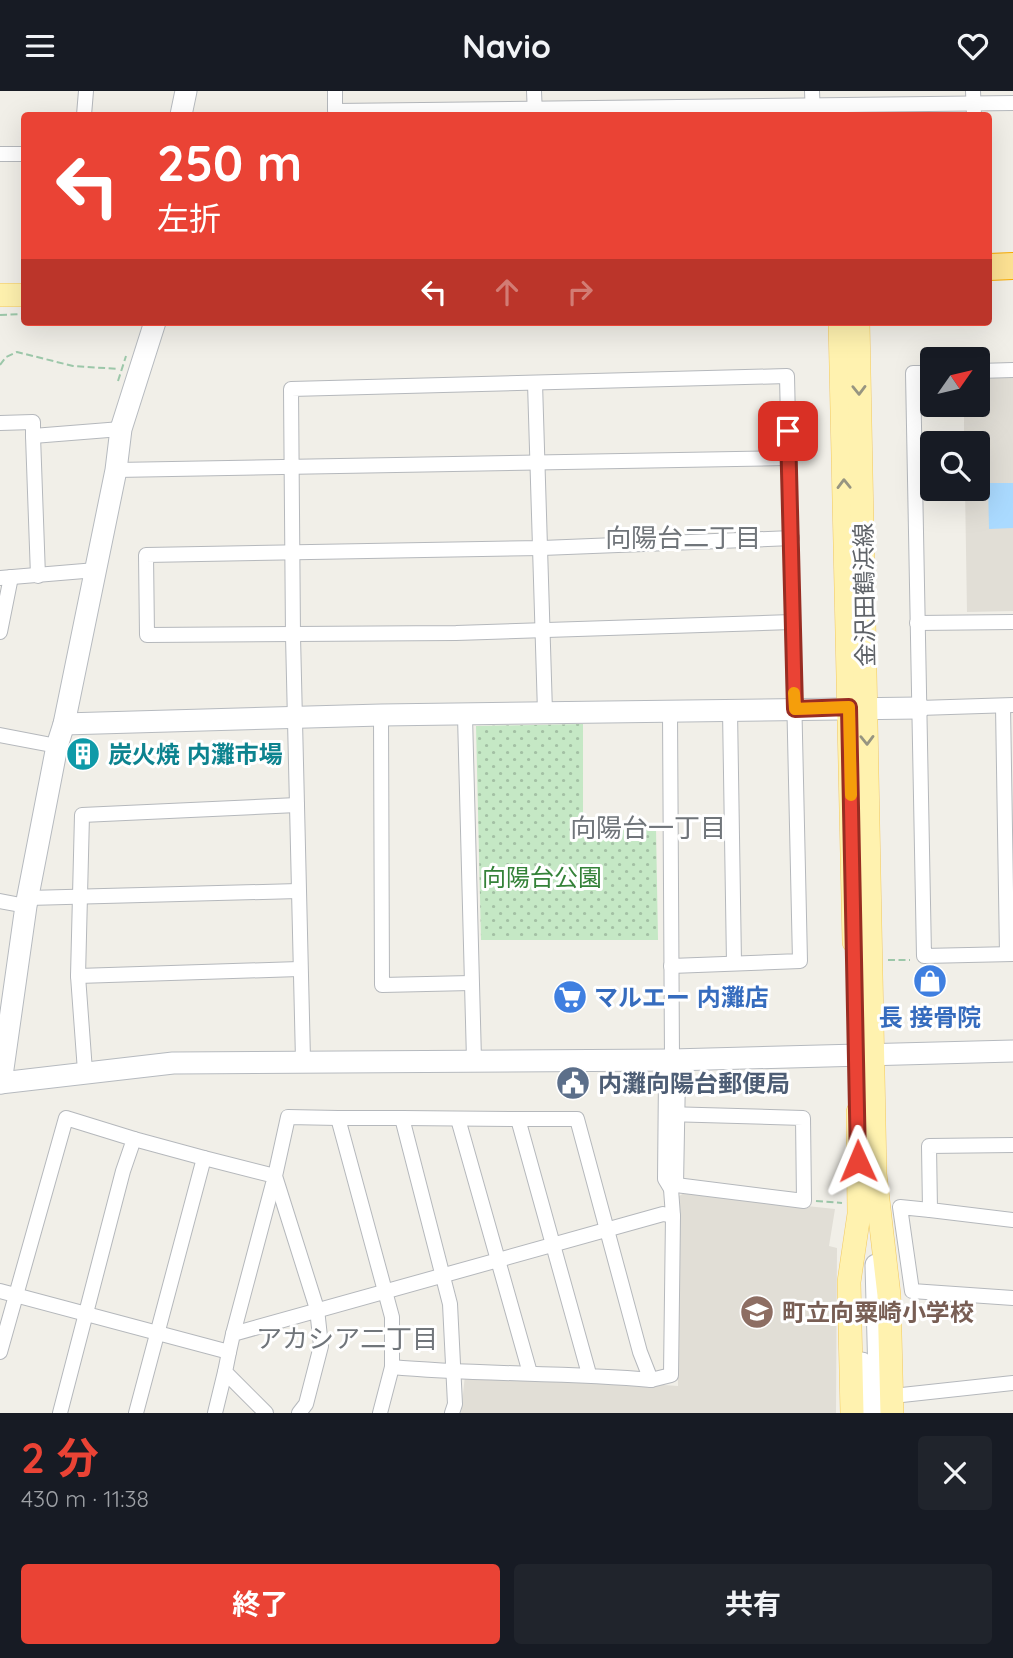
<!DOCTYPE html>
<html lang="ja">
<head>
<meta charset="utf-8">
<style>
	body { margin:0; font-family:Quicksand,"Noto Sans JP",sans-serif; background:#20242c; color:#f1f3f6; height:100vh; display:flex; flex-direction:column; font-size:26px; white-space:nowrap }
	* { box-sizing:border-box; margin:0 }
	p { font-size:23px; color:#9ea1a6 }
	.icon { flex:none; width:38px; height:38px; fill:none; stroke:currentColor; stroke-width:2; stroke-linecap:round; stroke-linejoin:round }
	.map { position:relative; height:1322px; overflow:hidden }
	.side { display:flex; flex-direction:column; background:#171b24; flex:1 }
	.side>* { flex:none }
	.banner { position:absolute; left:21px; top:21px; width:971px; height:214px; border-radius:7px; box-shadow:0 7px 28px #0002; background:#ea4335; color:#fff; overflow:hidden }
	.needle { width:46px; rotate:56deg }
	.tools { position:absolute; left:920px; top:256px; display:grid; gap:14px }
	.tools a { display:grid; place-items:center; width:70px; height:70px; border-radius:7px; background:#171b24; box-shadow:0 7px 28px #0002; font-size:35px }
	.pin { position:absolute; display:grid; place-items:center; width:60px; height:60px; color:#fff; margin:-30px; border-radius:14px; box-shadow:0 4px 10px #0006 }
	.me { position:absolute; width:77px; margin:-38px; rotate:359deg; stroke-linejoin:round; filter:drop-shadow(0 0 5px #0008) }
	.turn { display:flex; align-items:center; gap:24px; height:147px; padding:0 21px; font-size:32px }
	.turn .icon { width:91px; height:91px; stroke-width:2.5 }
	.turn b { display:block; font-size:49px; line-height:60px }
	.lanes { display:flex; align-items:center; height:66px; padding:0 21px; background:#0003; justify-content:center; gap:35px; direction:ltr }
	.lanes .off { opacity:.35 }
	.round { display:grid; place-items:center; flex:none; width:74px; height:74px; border-radius:7px; background:#20242c }
	.overview { display:flex; align-items:center; justify-content:space-between; height:119px; padding:0 21px }
	h1 { font-size:42px; font-weight:700; line-height:52px; color:#ea4335 }
	.cta { display:flex; gap:14px; margin-top:auto; padding:14px 21px }
	.cta a { flex:1; height:80px; border-radius:7px; background:#ea4335; color:#fff; font-size:28px; font-weight:700; line-height:80px; text-align:center }
	.cta a+a { background:#20242c; color:#f1f3f6 }
	header { display:flex; justify-content:space-between; align-items:center; height:91px; padding:0 21px; background:#171b24; font-size:32px; font-weight:700 }
	.map>svg:first-child { display:block }
</style>
</head>
<body>
<header><svg class="icon" aria-label="menu" viewBox="0 0 24 24"><path d="M4 6h16M4 12h16M4 18h16"/></svg>Navio<svg class="icon" aria-label="heart" viewBox="0 0 24 24"><path d="M12 20l-8-8c-3-5 5-10 8-4 3-6 11-1 8 4z"/></svg></header>
<div class="map">
<svg width="1013" height="1322" viewBox="0 0 1013 1322">
	<defs>
		<pattern id="park-dots" width="8" height="8" patternUnits="userSpaceOnUse" patternTransform="scale(1.75)"><rect width="8" height="8" fill="#c5e8c5"/><path d="M2 2h.1M6 6h.1" fill="none" stroke="#a3c0a4" stroke-width="1.8" stroke-linecap="round"/></pattern>
	</defs>
	<rect width="100%" height="100%" fill="#f1efe8"/>
	<g fill="#e1ded6">
		<path d="M1013,284V520L967,521L965,397H978V352H964V313H978V285Z"/>
		<path d="M684,1102L835,1118L829,1155L837,1157L836,1322H461L465,1284L536,1285L678,1295L676,1107Z"/>
	</g>
	<path fill="url(#park-dots)" d="M583,633V737H656L658,849H481L476,635Z"/>
	<path fill="#aadaff" d="M988,392H1013V437L989,438Z"/>
	<g fill="none" stroke-linecap="round" stroke-linejoin="round">
		<g stroke="#b5b8bc" stroke-width="16">
			<g id="street">
				<path d="M335,0V20L1013,12"/>
				<path d="M534,0L535,24"/>
				<path d="M812,0L813,24"/>
				<path d="M973,0L974,24"/>
				<path d="M84,24L86,0"/>
				<path d="M0,63H24"/>
				<path d="M978,280L1013,279"/>
				<path d="M933,282H913L924,865L1013,863"/>
				<path d="M535,292L545,621"/>
				<path d="M0,332L33,331V345L121,338"/>
				<path d="M33,345L38,485"/>
				<path d="M116,379L788,367"/>
				<path d="M0,487L96,479"/>
				<path d="M792,531L456,542L147,544L146,464L542,457L792,447"/>
				<path d="M917,532L1013,531"/>
				<path d="M0,541L11,486"/>
				<path d="M1003,615L1007,863"/>
				<path d="M919,617L1013,614"/>
				<path d="M730,619L734,872"/>
				<path d="M381,624L382,894L471,892"/>
				<path d="M465,625L474,969"/>
				<path d="M0,644L57,655"/>
				<path d="M28,807L298,800"/>
				<path d="M0,810L26,815"/>
				<path d="M78,885L299,878"/>
				<path d="M303,969L293,545L291,298L787,285L800,870L671,875"/>
				<path d="M672,969L678,984L676,1094"/>
				<path d="M85,980L78,885L82,724L297,714"/>
				<path d="M666,1023L803,1027L804,1110L676,1094L671,1098"/>
				<path d="M402,1027L518,1028"/>
				<path d="M458,1028L530,1282"/>
				<path d="M1013,1054L929,1055L930,1119L1013,1129"/>
				<path d="M204,1067L275,1085L233,1243"/>
				<path d="M930,1119L900,1116L912,1200L1013,1207"/>
				<path d="M0,1200L229,1261L233,1243L663,1123L673,1125L671,1098L665,1088L666,985L672,969L670,620"/>
				<path d="M0,1261L66,1027L134,1048"/>
				<path d="M229,1261L225,1281L266,1322"/>
				<path d="M392,1276C478,1284 565,1281 651,1289L640,1261L577,1028H518L589,1283"/>
				<path d="M651,1289L671,1284L673,1125"/>
				<path d="M902,1304L1013,1292"/>
				<path d="M60,1322L123,1080L134,1048L204,1067L136,1322"/>
				<path d="M215,1322L225,1281"/>
				<path d="M299,1322L306,1313L321,1255L317,1218L275,1085L288,1026L338,1027"/>
				<path d="M380,1322L392,1276V1226L338,1027H402L450,1213L455,1313L452,1322"/>
			</g>
		</g>
		<g stroke="#b6babf" stroke-width="23">
			<g id="secondary">
				<path d="M181,24L186,0"/>
				<path d="M64,633L381,624L919,617"/>
				<path d="M0,992L173,972L672,969L1013,960"/>
				<path d="M1,992L26,815L57,655L64,633L116,379L121,338L155,231"/>
				<path d="M876,1174L880,1322"/>
				<path d="M862,1272L864,1322"/>
			</g>
		</g>
		<g stroke="#f2c960" stroke-width="24">
			<g id="primary">
				<path d="M0,204H24"/>
				<path d="M840,231L854,851"/>
				<path d="M858,231L875,1083L889,1204L892,1322"/>
				<path d="M852,1322L849,1191L859,1123L858,1021"/>
			</g>
		</g>
		<g stroke="#f9ab00" stroke-width="28">
			<path id="highway" d="M989,176L1013,175"/>
		</g>
		<g stroke="#9cc7a9" stroke-width="2" stroke-dasharray="7 3.5" stroke-linecap="butt">
			<path d="M0,224L24,223"/>
			<path d="M0,274L6,266L17,261L73,275L119,278"/>
			<path d="M118,290L126,265"/>
			<path d="M888,869H910"/>
			<path d="M816,1110L842,1112"/>
		</g>
		<use href="#street" stroke="#fff" stroke-width="14"/>
		<use href="#secondary" stroke="#fff" stroke-width="21"/>
		<use href="#primary" stroke="#fff2af" stroke-width="23"/>
		<use href="#highway" stroke="#fde293" stroke-width="26"/>
	</g>
	<defs><path id="oneway-chevron" d="M-2-3.5L2.5 0L-2 3.5" fill="none" stroke-width="1.6" stroke-linecap="round" stroke-linejoin="round" transform="scale(1.75)"/></defs>
	<g stroke="#979581">
		<use href="#oneway-chevron" transform="translate(859 299) rotate(89)"/>
		<use href="#oneway-chevron" transform="translate(844 393) rotate(-91)"/>
		<use href="#oneway-chevron" transform="translate(867 649) rotate(89)"/>
	</g>
	<g fill="none" stroke-linecap="round" stroke-linejoin="round">
		<g stroke="#982c22" stroke-width="18">
			<path id="route" d="M788,340L795,618L849,616L858,1070"/>
		</g>
		<use href="#route" stroke="#ea4335" stroke-width="12"/>
		<path stroke="#f59e0b" stroke-width="12" d="M794,602L795,618L849,616L851,704"/>
	</g>
	<defs>
		<g id="building-disc" transform="scale(1.75)"><circle r="9.5" fill="#0f9aa8" stroke="#fff"/><path d="M-4-6H4V6H1V3H-1V6H-4ZM-2.5-4.3h1.7v1.8h-1.7ZM.8-4.3h1.7v1.8H.8ZM-2.5-1h1.7V.8h-1.7ZM.8-1h1.7V.8H.8Z" fill="#fff"/></g>
		<g id="shop-disc" transform="scale(1.75)"><circle r="9.5" fill="#3f7fe0" stroke="#fff"/><path d="M-5-2.5h2.3a2.7 3.5 0 0 1 5.4 0H5L5.5 6h-11ZM-1.5-2.5h3a1.5 2.3 0 0 0-3 0Z" fill="#fff"/></g>
		<g id="supermarket-disc" transform="scale(1.75)"><circle r="9.5" fill="#3f7fe0" stroke="#fff"/><path d="M-6-5.5h2.5l.6 2H6L4.5 2H-2.5L-4.4-4H-6ZM-1.5 3.2a1.3 1.3 0 1 0 .1 0ZM3 3.2a1.3 1.3 0 1 0 .1 0Z" fill="#fff"/></g>
		<g id="civic-disc" transform="scale(1.75)"><circle r="9.5" fill="#5c6f8a" stroke="#fff"/><path d="M-.6-6.5H3V-4.5H.6V-3L4-1V1h2V6H-6V1h2V-1L-.6-3ZM-1.2 2.5V6h2.4V2.5Z" fill="#fff"/></g>
		<g id="school-disc" transform="scale(1.75)"><circle r="9.5" fill="#8d6e63" stroke="#fff"/><path d="M0-5L7-2L0 1L-7-2ZM-4 1L0 2.5L4 1V4Q0 6-4 4Z" fill="#fff"/></g>
	</defs>
	<g fill-rule="evenodd">
		<use href="#building-disc" x="83" y="663"/>
		<use href="#shop-disc" x="930" y="890"/>
		<use href="#supermarket-disc" x="570" y="906"/>
		<use href="#civic-disc" x="573" y="992"/>
		<use href="#school-disc" x="757" y="1221"/>
	</g>
	<g text-anchor="middle" dominant-baseline="central" stroke-width="6" stroke-linejoin="round" paint-order="stroke">
		<g font-size="24" fill="#5f6368" stroke="#fff">
			<text transform="translate(864 504) rotate(-91)">金沢田鶴浜線</text>
		</g>
		<g font-size="24" font-weight="bold" fill="#0d838f" stroke="#fff" text-anchor="start">
			<text x="108" y="663">炭火焼 内灘市場</text>
		</g>
		<g font-size="24" fill="#348238" stroke="#fff">
			<text x="542" y="786">向陽台公園</text>
		</g>
		<g font-size="24" font-weight="bold" fill="#366cbe" stroke="#fff" text-anchor="start">
			<text x="594" y="906">マルエー 内灘店</text>
			<text x="930" y="926" text-anchor="middle">長 接骨院</text>
		</g>
		<g font-size="24" font-weight="bold" fill="#4e5e75" stroke="#fff" text-anchor="start">
			<text x="598" y="992">内灘向陽台郵便局</text>
		</g>
		<g font-size="24" font-weight="bold" fill="#785e54" stroke="#fff" text-anchor="start">
			<text x="782" y="1221">町立向粟崎小学校</text>
		</g>
		<g font-size="26" fill="#70757a" stroke="#fff">
			<text x="683" y="446">向陽台二丁目</text>
			<text x="648" y="736">向陽台一丁目</text>
			<text x="347" y="1247">アカシア二丁目</text>
		</g>
	</g>
</svg>
<div class="tools">
<a><svg class="needle" viewBox="-14 -14 28 28"><path d="M0-13l5 13h-10z" fill="#e53935"/><path d="M0 13l5-13h-10z" fill="#9ea1a6"/></svg></a>
<a><svg class="icon" aria-label="search" viewBox="0 0 24 24"><circle cx="10" cy="10" r="6"/><path d="M15 15l6 6"/></svg></a>
</div>
<div class="pin" style="left:788px;top:340px;background:#d93025"><svg class="icon" aria-label="arrive" viewBox="0 0 24 24"><path d="M6 21V4h12l-3 4 3 4H6"/></svg></div>
<svg class="me" style="left:858px;top:1070px" viewBox="-20 -20 40 40"><path d="M0-17L14 15 0 8-14 15z" fill="#ea4335" stroke="#fff" stroke-width="4"/></svg>
<div class="banner">
<div class="turn"><svg class="icon" aria-label="left" viewBox="0 0 24 24"><path d="M17 20v-9H6M10 6l-5 5 5 5"/></svg><div><b>250 m</b>左折</div></div>
<div class="lanes"><svg class="icon" aria-label="left" viewBox="0 0 24 24"><path d="M17 20v-9H6M10 6l-5 5 5 5"/></svg><svg class="icon off" aria-label="ahead" viewBox="0 0 24 24"><path d="M12 20V5M6 11l6-6 6 6"/></svg><svg class="icon off" aria-label="right" viewBox="0 0 24 24"><path d="M7 20v-9h11M14 6l5 5-5 5"/></svg></div>
</div>
</div>
<section class="side">
<div class="overview"><div><h1>2 分</h1><p>430 m · 11:38</p></div><a class="round"><svg class="icon" aria-label="close" viewBox="0 0 24 24"><path d="M6 6l12 12M18 6L6 18"/></svg></a></div>
<div class="cta"><a>終了</a><a>共有</a></div>
</section>
</body>
</html>
